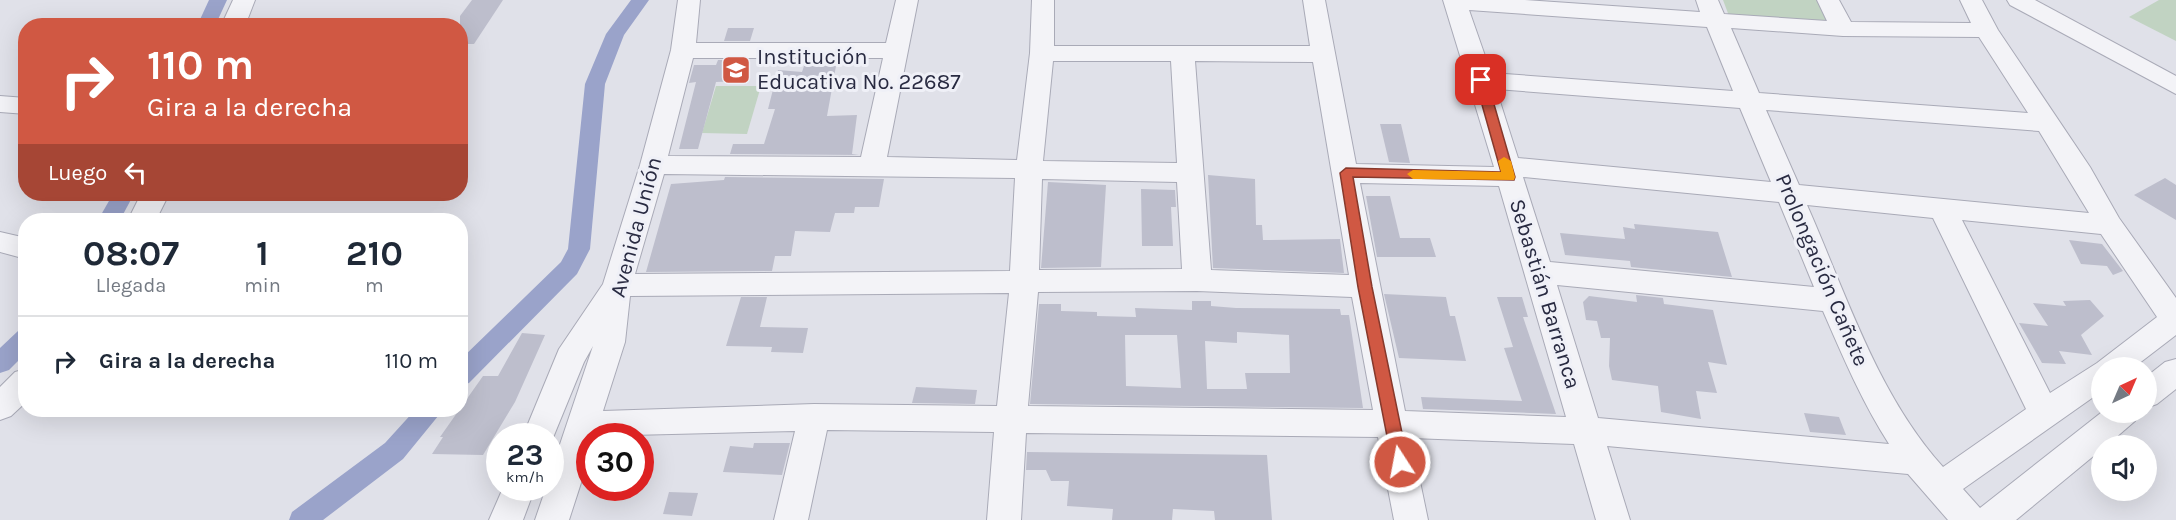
<!DOCTYPE html>
<html lang="es">
<head>
<meta charset="utf-8">
<style>
	body { margin:0; font-family:Karla,sans-serif; background:#f2f2f3; color:#1f2937; height:100vh; display:flex; flex-direction:column; font-size:22px; white-space:nowrap }
	* { box-sizing:border-box; margin:0 }
	p { font-size:20px; color:#747a83 }
	.icon { flex:none; width:33px; height:33px; fill:none; stroke:currentColor; stroke-width:2; stroke-linecap:round; stroke-linejoin:round }
	.map { position:relative; flex:1; overflow:hidden }
	.drawer { position:absolute; left:18px; top:213px; width:450px; height:204px; display:flex; flex-direction:column; background:#fff; border-radius:24px; box-shadow:0 6px 24px #0002 }
	.drawer>* { flex:none }
	.hud { position:absolute; left:18px; top:18px; width:450px; height:183px; border-radius:24px; box-shadow:0 6px 24px #0002; background:#d05843; color:#fff; overflow:hidden }
	.needle { width:39px; rotate:44deg }
	.controls { position:absolute; left:2091px; top:357px; display:grid; gap:12px }
	.controls a { display:grid; place-items:center; width:66px; height:66px; border-radius:50%; background:#fff; box-shadow:0 6px 24px #0002; font-size:30px }
	.speed { position:absolute; left:486px; top:423px; display:flex; gap:12px; font-size:30px; font-weight:700; text-align:center }
	.speed>* { display:grid; place-content:center; width:78px; height:78px; border-radius:50%; background:#fff; box-shadow:0 6px 24px #0002; line-height:1 }
	.speed small { font-size:15px; font-weight:400 }
	.speed .limit { border:9px solid #d22; background:#fff; color:#111 }
	.pin { position:absolute; display:grid; place-items:center; width:51px; height:51px; color:#fff; margin:-26px; border-radius:12px; box-shadow:0 3px 9px #0006 }
	.me { position:absolute; width:66px; margin:-33px; rotate:349deg; stroke-linejoin:round; filter:drop-shadow(0 0 4px #0008) }
	.turn { display:flex; align-items:center; gap:21px; height:126px; padding:0 30px; font-size:27px }
	.turn .icon { width:78px; height:78px; stroke-width:2.5 }
	.turn b { display:block; font-size:42px; line-height:51px }
	.then { display:flex; align-items:center; height:57px; padding:0 30px; background:#0003; gap:12px; font-size:22px }
	.eta { display:flex; justify-content:space-evenly; align-items:center; height:102px; text-align:center }
	.eta b { font-size:36px; font-weight:700; line-height:42px }
	ul { padding:0; list-style:none }
	li { display:flex; align-items:center; gap:18px; height:90px; padding:0 30px; border-top:2px solid #e0e1e3 }
	li div { flex:1 }
	li b { display:block; font-size:22px }
	li em { font-style:normal }
	.map>svg:first-child { display:block }
</style>
</head>
<body>
<div class="map">
<svg width="2176" height="520" viewBox="0 0 2176 520">
	<rect width="100%" height="100%" fill="#e0e1e9"/>
	<g fill="#c1d3c2">
		<path d="M1723,0H1817L1829,23L1729,16Z"/>
		<path d="M2159,0H2176V41L2129,17Z"/>
		<path d="M716,86H761L747,134L702,133Z"/>
	</g>
	<g fill="none" stroke-linecap="round" stroke-linejoin="round">
		<g fill="#9aa3ca" fill-rule="evenodd">
			<path d="M209,0H227L215,26H197Z"/>
			<path d="M631,0H649L624,35L605,84L590,249L577,274L469,383L460,386V360L561,262L568,249L585,84L606,34Z"/>
			<path d="M113,194H134L120,220H98Z"/>
			<path d="M26,329V353L9,370L0,373V348L18,331Z"/>
			<path d="M415,410H443L403,459L323,520H289L292,512L385,443Z"/>
		</g>
	</g>
	<g fill="#bdbecc" fill-rule="evenodd">
		<path d="M472,0H503L474,44H460V16Z"/>
		<path d="M728,28H754L750,41H724Z"/>
		<path d="M718,60H744L737,81L716,82L698,149H679L696,82L689,83L694,65H716Z"/>
		<path d="M804,66H836L827,116L857,115L852,154L859,155L730,154L733,144H764L775,109H768L778,70L802,72Z"/>
		<path d="M1380,124H1401L1410,163L1389,162Z"/>
		<path d="M1208,175L1255,179L1256,225H1262L1263,240L1340,239L1344,273L1213,268Z"/>
		<path d="M725,177L884,179L879,207H855L854,213H835L830,232L795,231L791,256H775L772,271L646,272L671,184L724,180Z"/>
		<path d="M2165,178L2176,185V220L2134,195Z"/>
		<path d="M1048,182L1106,185L1101,267L1041,268Z"/>
		<path d="M1141,189L1175,190L1176,207H1171L1173,246H1142Z"/>
		<path d="M1366,196H1390L1400,238H1430L1436,257H1377Z"/>
		<path d="M1634,224L1718,232L1732,277L1631,267L1630,261L1565,255L1560,233L1625,239L1623,227L1635,229Z"/>
		<path d="M2069,240L2102,244L2123,271L2113,275L2107,266L2081,264Z"/>
		<path d="M1384,294L1446,297L1450,316H1455L1466,361L1399,358Z"/>
		<path d="M1636,295L1663,298L1664,304L1713,310L1727,365L1708,362L1717,393L1696,391L1701,419L1661,412L1658,386L1612,380L1609,366L1610,338H1601L1597,321L1586,320L1583,302L1589,296L1637,302Z"/>
		<path d="M741,297H767L760,327L808,328L803,353L771,352L772,347L726,346Z"/>
		<path d="M1497,297H1522L1528,317H1523L1556,414L1423,409L1421,397L1522,401L1504,348L1513,347Z"/>
		<path d="M2090,300L2104,316L2081,335L2092,355L2059,351L2066,364L2042,363L2019,323L2048,326L2033,303L2066,306L2063,301Z"/>
		<path d="M1192,301H1211V306L1236,308L1340,309L1341,315H1349L1363,408L1030,404L1039,304H1061V311L1097,312V316L1136,317L1135,308L1192,310ZM1237,332L1289,335L1290,373H1245L1247,389H1207L1205,341L1237,343ZM1125,335H1177L1181,388L1126,386Z"/>
		<path d="M522,333L545,335L515,402L483,455L432,454L443,437H440L483,376H498Z"/>
		<path d="M916,387L977,390L975,404L912,403Z"/>
		<path d="M1804,413L1839,417L1846,435L1810,432Z"/>
		<path d="M754,443H790L782,475L723,472L730,446L753,448Z"/>
		<path d="M1027,452L1267,455L1272,520H1215L1214,511L1173,509L1172,520H1112L1113,509L1067,506L1069,481H1051L1046,470H1026Z"/>
		<path d="M669,492L698,493L692,516L663,514Z"/>
	</g>
	<g fill="none" stroke-linecap="round" stroke-linejoin="round">
		<g stroke="#a9aab7" stroke-width="2">
			<g id="minor">
				<path d="M233,0H255L245,26H221Z"/>
				<path d="M678,0H700L696,43H886L896,0H918L887,157L1017,160L1030,53L1032,0H1054V46H1310L1303,0H1325L1356,164L1494,167L1443,0H1525L1700,12L1696,0H1718L1724,14L1827,21L1817,0H1839L1851,22L1971,23L1960,0H1982L1998,30L2090,167L2119,218L2176,298V335L2133,368H2102V391L1963,489L1980,508L2102,412H2140L2135,421L2106,446H2102V449L2016,520H1948L1908,474L1607,446L1630,520H1596L1574,444L1411,438L1428,520H1394L1378,437L1026,433L1021,520H987L994,432L827,430L808,520H774L795,431L590,436V455L569,520H535L546,488H550V474L593,346L584,362L550,445V436H523L559,349L603,284L640,165L671,50ZM1469,10L1707,27L1733,91L1491,73ZM1731,28L1843,36L1979,37L2028,113L1759,93ZM693,58H883L861,157L668,156ZM1053,61H1171L1177,163L1043,161ZM1195,61L1313,62L1349,275L1211,270ZM1496,89L1740,108L1771,182L1518,158ZM1766,110L2039,131L2089,213L1799,185ZM664,174L1015,178L1010,271L635,274ZM1523,177L1779,202L1814,287L1550,262ZM1042,179L1177,182L1182,269L1039,270ZM1360,183L1499,186L1566,417L1405,411ZM1807,205L1933,218L2026,409L1943,467C1877,394 1846,293 1807,205ZM1962,220L2101,234L2157,317L2097,363L2050,393ZM1557,285L1823,311C1843,357 1862,402 1889,444L1598,418ZM1197,291L1352,297L1373,410L1028,406L1038,292ZM1009,293L997,406L814,404L603,411L625,342L630,296Z"/>
				<path d="M2007,0H2035L2176,76V94L2010,5Z"/>
				<path d="M0,96L26,98V114L0,112Z"/>
				<path d="M141,194H169L156,220H128Z"/>
				<path d="M0,232L26,238V259L0,252Z"/>
				<path d="M2176,359V389L2157,404L2146,408V377L2165,362Z"/>
				<path d="M26,369V402L11,416L0,420V387L15,372Z"/>
				<path d="M503,488H535L523,520H489Z"/>
			</g>
		</g>
		<use href="#minor" fill="#f3f3f7" fill-rule="evenodd"/>
	</g>
	<path fill="#d05843" stroke="#87392c" stroke-width="1.5" d="M1481,76L1487,80L1515,177L1514,180L1353,177L1372,287L1408,462L1406,467H1394L1392,462L1358,287L1340,173L1346,168L1501,172L1475,80Z"/>
	<path fill="#f59e0b" d="M1504,157L1511,161L1515,177L1514,180L1413,179L1407,174L1413,170L1501,172L1498,161Z"/>
	<defs>
		<g id="school-square" transform="scale(1.5)"><rect x="-9" y="-9" width="18" height="18" rx="4" fill="#d05843" stroke="#eff0f7"/><path d="M0-5L7-2L0 1L-7-2ZM-4 1L0 2.5L4 1V4Q0 6-4 4Z" fill="#fff"/></g>
	</defs>
	<g fill-rule="evenodd">
		<use href="#school-square" x="736" y="70"/>
	</g>
	<g text-anchor="middle" dominant-baseline="central" stroke-width="6" stroke-linejoin="round" paint-order="stroke">
		<g font-size="22" fill="#282a41" stroke="#eff0f7" text-anchor="start">
			<text x="757" y="57">Institución<tspan x="757" dy="25">Educativa No. 22687</tspan></text>
		</g>
		<g font-size="22" fill="#282a41" stroke="#eff0f7">
			<text transform="translate(636 227) rotate(-75)">Avenida Unión</text>
			<text transform="translate(1822 270) rotate(67)">Prolongación Cañete</text>
			<text transform="translate(1545 294) rotate(73)">Sebastián Barranca</text>
		</g>
	</g>
</svg>
<div class="controls">
<a><svg class="needle" viewBox="-14 -14 28 28"><path d="M0-13l5 13h-10z" fill="#e53935"/><path d="M0 13l5-13h-10z" fill="#747a83"/></svg></a>
<a><svg class="icon" aria-label="sound" viewBox="0 0 24 24"><path d="M4 9h4l5-4v14l-5-4H4zM17 9q2 3 0 6"/></svg></a>
</div>
<div class="speed"><div>23<small>km/h</small></div><div class="limit">30</div></div>
<div class="pin" style="left:1481px;top:80px;background:#d93025"><svg class="icon" aria-label="arrive" viewBox="0 0 24 24"><path d="M6 21V4h12l-3 4 3 4H6"/></svg></div>
<svg class="me" style="left:1400px;top:462px" viewBox="-20 -20 40 40"><circle r="17" fill="#d05843" stroke="#fff" stroke-width="3"/><path d="M0-11L8 9 0 5-8 9z" fill="#fff"/></svg>
<div class="hud">
<div class="turn"><svg class="icon" aria-label="right" viewBox="0 0 24 24"><path d="M7 20v-9h11M14 6l5 5-5 5"/></svg><div><b>110 m</b>Gira a la derecha</div></div>
<div class="then">Luego<svg class="icon" aria-label="left" viewBox="0 0 24 24"><path d="M17 20v-9H6M10 6l-5 5 5 5"/></svg></div>
</div>
<section class="drawer">
<div class="eta">
<div><b>08:07</b><p>Llegada</p></div>
<div><b>1</b><p>min</p></div>
<div><b>210</b><p>m</p></div>
</div>
<ul>
<li><svg class="icon" aria-label="right" viewBox="0 0 24 24"><path d="M7 20v-9h11M14 6l5 5-5 5"/></svg><div><b>Gira a la derecha</b></div><em>110 m</em></li>
</ul>
</section>
</div>
</body>
</html>
